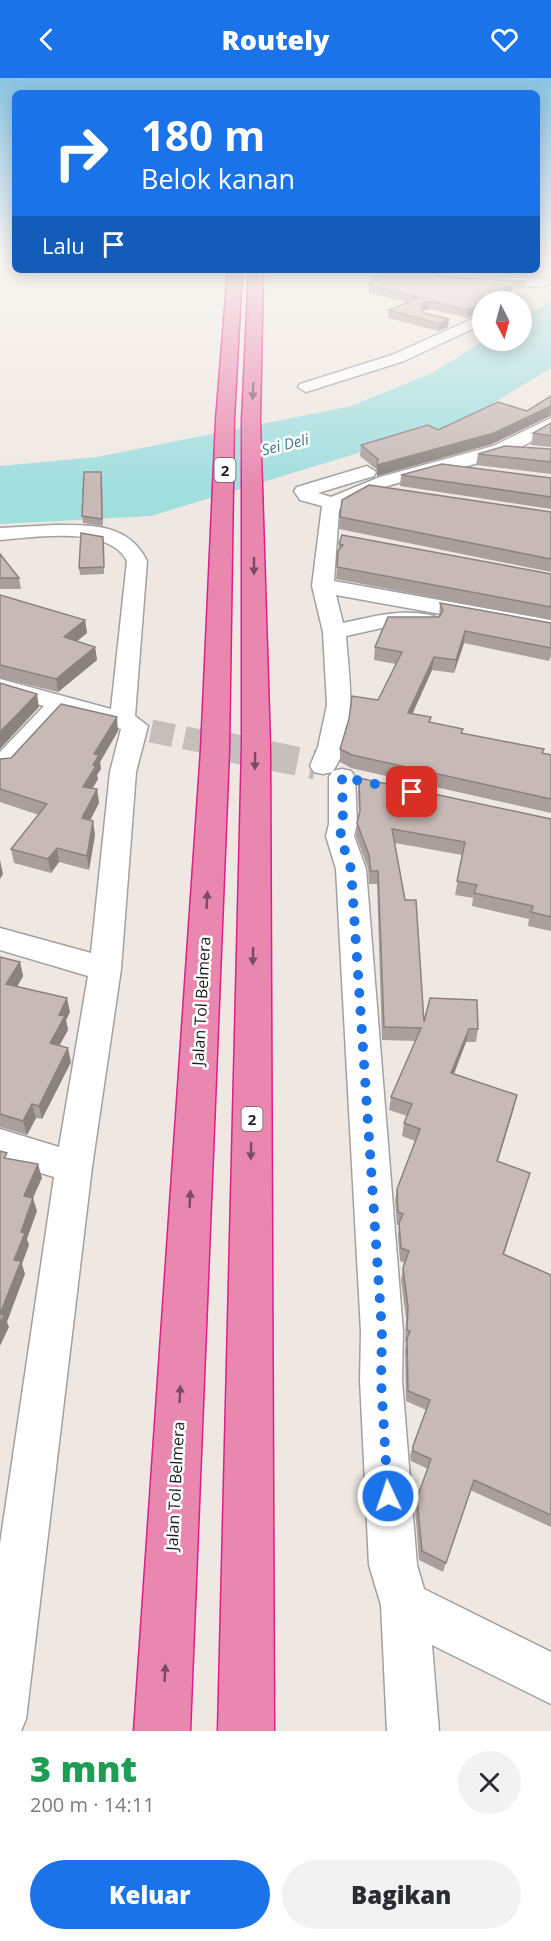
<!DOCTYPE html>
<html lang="id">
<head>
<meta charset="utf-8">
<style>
	body { margin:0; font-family:"Open Sans",sans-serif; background:#f2f2f3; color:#2b2b33; height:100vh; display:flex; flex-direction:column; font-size:22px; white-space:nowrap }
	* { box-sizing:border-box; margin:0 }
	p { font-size:20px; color:#7c7c81 }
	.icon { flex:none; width:33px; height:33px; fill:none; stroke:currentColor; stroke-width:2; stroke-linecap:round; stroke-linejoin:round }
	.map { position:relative; height:1653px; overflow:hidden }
	.side { display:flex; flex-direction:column; background:#fff; flex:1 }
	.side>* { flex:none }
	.hud { position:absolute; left:12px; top:12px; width:528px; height:183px; border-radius:9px; box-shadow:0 3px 15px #0003; background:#1a73e8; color:#fff; overflow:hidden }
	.needle { width:39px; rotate:174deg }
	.controls { position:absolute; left:472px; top:213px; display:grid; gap:12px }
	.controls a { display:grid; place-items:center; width:60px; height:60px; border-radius:50%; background:#fff; box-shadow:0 3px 15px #0003; font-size:30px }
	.pin { position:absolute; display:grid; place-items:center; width:51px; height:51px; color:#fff; margin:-26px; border-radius:12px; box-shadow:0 3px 9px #0006 }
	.me { position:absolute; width:66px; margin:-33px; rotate:357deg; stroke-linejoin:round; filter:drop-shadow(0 0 4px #0008) }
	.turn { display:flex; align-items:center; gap:21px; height:126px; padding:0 30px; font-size:27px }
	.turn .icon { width:78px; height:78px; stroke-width:2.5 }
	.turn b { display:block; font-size:42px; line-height:51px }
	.then { display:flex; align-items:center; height:57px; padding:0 30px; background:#0003; gap:12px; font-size:22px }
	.round { display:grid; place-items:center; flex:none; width:63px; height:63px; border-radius:32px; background:#f2f2f3 }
	.headline { display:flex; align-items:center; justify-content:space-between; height:102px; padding:0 30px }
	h1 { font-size:36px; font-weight:800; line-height:45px; color:#1e9e55 }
	.button { display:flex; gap:12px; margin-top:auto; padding:12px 30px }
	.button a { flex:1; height:69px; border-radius:36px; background:#1a73e8; color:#fff; font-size:24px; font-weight:800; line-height:69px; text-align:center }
	.button a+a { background:#f2f2f3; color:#2b2b33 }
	header { display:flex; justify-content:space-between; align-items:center; height:78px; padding:0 30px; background:#1a73e8; color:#fff; font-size:27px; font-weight:800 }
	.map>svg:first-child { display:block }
</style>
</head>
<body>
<header><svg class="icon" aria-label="back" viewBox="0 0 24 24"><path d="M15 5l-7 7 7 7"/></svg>Routely<svg class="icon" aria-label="heart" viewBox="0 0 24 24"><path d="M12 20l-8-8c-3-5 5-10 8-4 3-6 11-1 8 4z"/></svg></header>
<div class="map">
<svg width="551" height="1653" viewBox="0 0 551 1653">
	<rect width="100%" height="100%" fill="#efe8e2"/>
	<path fill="#a1dede" d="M551,223V290L463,343L151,438L0,446V388L97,379L351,328L432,295L484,263L522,262V239Z"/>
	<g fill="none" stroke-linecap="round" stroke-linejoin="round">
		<path stroke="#c5bfbb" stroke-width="23" stroke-dasharray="23 11" stroke-linecap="butt" d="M151,653L235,670"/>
		<path stroke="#c5bfbb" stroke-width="29" stroke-dasharray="29 14" stroke-linecap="butt" d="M227,669L316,687"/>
		<g stroke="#a1a1a1" stroke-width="3">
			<g id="minor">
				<path d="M486,199L543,201L550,205L543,209L481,206V200Z"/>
				<path d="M483,236V246L404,283L306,314L298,309L300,306L392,277Z"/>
				<path d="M551,340V352C528,367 505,377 479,385C450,393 355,410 339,432L334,503L551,542V556L336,517L343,545C374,538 403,530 434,538L437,543L434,548H391L346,558C349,602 359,654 333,693L342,691L351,693L355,699L357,746L354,758L366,791L403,1254L402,1302L417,1487L424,1511L551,1574V1626L432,1567L439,1653H387L381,1527L369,1487L360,1302L361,1254L336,791L326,758L329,746V699L332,694L323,696L314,694L310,688L318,669L327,627L323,554L312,508L322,428L300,422L294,413L297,409L367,388L376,394L374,398L318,415L331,419L380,399L493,368Z"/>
				<path d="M55,447C93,447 129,446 147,483L135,638L148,648L136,694L121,891L92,1089L26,1641L21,1653H0V1466L54,1099L0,1083V1051L59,1069L88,898L0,872V850L91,875L110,694L121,651L65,634L12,692L0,693V674L44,628L0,616V601L111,631L127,483C109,447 34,459 0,462V450Z"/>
			</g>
		</g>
		<g stroke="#df1d8b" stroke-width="3">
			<g id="highway">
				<path d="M228,192H242L234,342L229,672L190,1653H134L201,672L216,342Z"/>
				<path d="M249,192H263L260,342L270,668L274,1653H218L242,668V342Z"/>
			</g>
		</g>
		<use href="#minor" fill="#fff" fill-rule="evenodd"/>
		<use href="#highway" fill="#ea87af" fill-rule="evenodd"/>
	</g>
	<g fill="#ab9f9d">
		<path d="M537,179H551V187L546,188L541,183L539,196L536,198L455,195V192H537Z"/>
		<path d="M443,195L439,198L440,199L527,203L526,210L512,211L511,217L505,216L483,224V233L467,240L430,231L422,233L424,235L448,249L438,253L388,240L389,232L407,224L369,215V207Z"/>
		<path d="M551,318V339L550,338L492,366L377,398V392L360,378L361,367L527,333Z"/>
		<path d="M551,345V369L531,367L533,355Z"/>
		<path d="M551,371V396L476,387L478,376Z"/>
		<path d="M401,397L551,400V431L400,408Z"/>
		<path d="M102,400L103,448L83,445L82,438Z"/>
		<path d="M551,434V494L339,451L340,439Z"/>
		<path d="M104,466V496L80,497L79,490Z"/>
		<path d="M339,466L551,496V542L336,501Z"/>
		<path d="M0,476L19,500L21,511H0Z"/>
		<path d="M0,517L85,542L87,555L77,563L95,569L97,582L58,614L0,600Z"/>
		<path d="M440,525L551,545V578L549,583L464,565L454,595L432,592L412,636L430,645L462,655L551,677V735L351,690L340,684V671L378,622L396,586L374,582L375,569L439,539Z"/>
		<path d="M118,653L100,684L101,691L97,697L98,701L92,711H97L99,725L90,742L95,757L89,792L59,784L51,795L14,785L11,771L39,737L0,724V681L11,680Z"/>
		<path d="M359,700L551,741V853L528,848L529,841L472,828L473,820L455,817L462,777L395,765L424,944L478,951L476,964H466L454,996L514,1030L497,1083L526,1108L504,1177L551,1197V1449L470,1412L443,1494L419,1482L415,1430L428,1391L411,1383L410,1378L413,1368L426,1332L406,1323L405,1273L406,1264H405L406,1240L401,1202L403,1190L405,1185L400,1183L398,1158L399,1147H397L395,1123L397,1111L415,1063L402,1058L404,1045L407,1038L389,1032L391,1019L416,963L382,962L377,806H369L368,790L356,758L357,745L359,737L358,713Z"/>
		<path d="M0,879L20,884L23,898L17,909L70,934L66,942L68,952L59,968L71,984L42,1041L36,1040L27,1057L0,1049Z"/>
	</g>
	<g fill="#8b827f">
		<path d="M540,189L539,196L536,198L537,192Z"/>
		<path d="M437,192H443V195L435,200V193Z"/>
		<path d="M506,209L503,224H488Z"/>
		<path d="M430,223V231L422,233L421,231L423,225Z"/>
		<path d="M483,226V233L467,240L468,232Z"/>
		<path d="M449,241L448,249L438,253L439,246Z"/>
		<path d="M551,328L550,338L492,366L377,398V387Z"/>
		<path d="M85,542L87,555L66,572L64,559Z"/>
		<path d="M465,553L464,565L454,595L456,582Z"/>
		<path d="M95,569L97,582L58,614L56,601Z"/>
		<path d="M434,579L432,592L407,648L408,635Z"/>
		<path d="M37,616L39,629L0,671V654Z"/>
		<path d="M117,639L118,653L100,684L101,691L97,697L98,701L85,723L83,709L93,687L94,676Z"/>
		<path d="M97,711L99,725L84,754L82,740Z"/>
		<path d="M93,743L95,757L89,792L87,778Z"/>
		<path d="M57,770L59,784L51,795L48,781Z"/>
		<path d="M0,782L3,796L0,801Z"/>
		<path d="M20,884L23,898L10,920L6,906Z"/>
		<path d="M67,920L70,934L66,942L68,952L53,979L50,965L59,937Z"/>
		<path d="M469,951L466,964L449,1008L451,995Z"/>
		<path d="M68,970L71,984L42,1041L39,1028Z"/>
		<path d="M517,1017L514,1030L494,1096L497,1083Z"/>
		<path d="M32,1026L36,1040L27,1057L23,1043Z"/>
		<path d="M38,1086L42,1100L28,1131L24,1118Z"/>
		<path d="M33,1120L37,1133L27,1161L29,1167L22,1186L25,1196L7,1244L9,1249L0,1268V1236L21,1154Z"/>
	</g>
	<g fill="#c7b9b6" stroke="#8b827f" stroke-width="1.5">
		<path d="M537,179H541L540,189L537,191Z"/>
		<path d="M545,179H551V181H547Z"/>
		<path d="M380,192H437L435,193L440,199L527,203L513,204L512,209H506L504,217L488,224H483V226L468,232L430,223L423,225L421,231L424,235L449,241L439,246L389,232L419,220L369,207Z"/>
		<path d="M551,318V328L494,355L377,387L378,381L361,367L428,347L438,352L498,324L527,333Z"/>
		<path d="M551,345V358L533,355Z"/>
		<path d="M505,368L551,371V384L478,376Z"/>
		<path d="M442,386L551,400V419L401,397Z"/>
		<path d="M84,394H101L102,441L82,438Z"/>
		<path d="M369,407L551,434V481L340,439L342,422Z"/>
		<path d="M81,455L103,459L104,489L79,490Z"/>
		<path d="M342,457L551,496V529L337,489L338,473L343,467L339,466Z"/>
		<path d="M0,476L19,500H0Z"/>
		<path d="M0,517L85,542L64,559L95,569L56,601L0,587Z"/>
		<path d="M440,525L551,545V570L465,553L456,582L434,579L408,635L431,639L429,644L463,651L461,655L544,671L542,675L551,677V721L352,677L340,671L349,641L352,618L378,622L402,574L375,569L388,539H439L443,533Z"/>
		<path d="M0,605L37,616L0,654Z"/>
		<path d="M61,626L117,639L94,676L99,677L93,687L96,688L83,709L97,711L82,740L93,743L87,778L57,770L48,781L11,771L47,726L0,711V681L11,680Z"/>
		<path d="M359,700L551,741V839L531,834L533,828L474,815L477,807L457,803L465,764L392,751L405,822H416L424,944L430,920L477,922L478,951H469L451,995L517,1017L497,1083L530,1095L503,1176L551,1197V1437L474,1402L446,1485L422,1473L417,1420L431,1381L413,1373V1368L430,1322L408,1313L407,1261L410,1253L407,1252L408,1229L403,1190L409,1173L401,1170L399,1145L403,1136L398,1134L397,1111L420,1051L404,1045L412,1026L391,1019L421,950L384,949L378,793H371L369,777L357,745L360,733Z"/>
		<path d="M0,879L20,884L6,906L67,920L59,937L65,938L50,965L68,970L39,1028L32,1026L23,1043L0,1036Z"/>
		<path d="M0,1073L7,1075L4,1080L38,1086L24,1118L33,1120L21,1154L25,1155L14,1182L21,1183L0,1236L4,1237L0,1246Z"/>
	</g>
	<defs><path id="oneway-solid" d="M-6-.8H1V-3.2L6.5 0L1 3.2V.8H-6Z" transform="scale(1.5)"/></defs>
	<g fill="#794d5f">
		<use href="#oneway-solid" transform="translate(253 313) rotate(93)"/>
		<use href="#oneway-solid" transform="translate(254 488) rotate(90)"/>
		<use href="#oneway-solid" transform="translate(255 683) rotate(91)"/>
		<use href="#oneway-solid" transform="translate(207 822) rotate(-87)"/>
		<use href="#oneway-solid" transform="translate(253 878) rotate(91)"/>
		<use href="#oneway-solid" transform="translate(251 1073) rotate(91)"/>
		<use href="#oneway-solid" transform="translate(190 1121) rotate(-87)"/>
		<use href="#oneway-solid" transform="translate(180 1316) rotate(-87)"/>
		<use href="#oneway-solid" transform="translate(165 1595) rotate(-87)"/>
	</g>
	<linearGradient id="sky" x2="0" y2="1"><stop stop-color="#8bc5e4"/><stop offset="0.44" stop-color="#f8f5f2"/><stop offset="1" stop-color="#f8f5f2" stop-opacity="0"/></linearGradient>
	<rect width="551" height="410" fill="url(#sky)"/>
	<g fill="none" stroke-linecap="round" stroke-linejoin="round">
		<path stroke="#1a73e8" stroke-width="10" stroke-dasharray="0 18" d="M388,1418L381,1302L382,1254L351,791L340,758L343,746L342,699L412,714"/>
	</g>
	<g text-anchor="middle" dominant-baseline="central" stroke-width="5" stroke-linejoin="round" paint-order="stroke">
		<g font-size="15" font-style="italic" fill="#3b7990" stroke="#fff">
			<text transform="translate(285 366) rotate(-14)">Sei Deli</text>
		</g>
		<g fill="#fff" stroke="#616161" stroke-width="1.5">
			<rect x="214.5" y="380" width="21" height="24" rx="4.5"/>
			<rect x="241.5" y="1029" width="21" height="24" rx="4.5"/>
		</g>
		<g font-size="15" font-weight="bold" fill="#1d1d1d">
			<text x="225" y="392">2</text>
			<text x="252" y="1041">2</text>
		</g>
		<g font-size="16" fill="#1d1d1d" stroke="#fff">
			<text transform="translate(201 923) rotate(-87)">Jalan Tol Belmera</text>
			<text transform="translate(175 1408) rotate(-87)">Jalan Tol Belmera</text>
		</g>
	</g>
</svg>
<div class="controls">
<a><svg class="needle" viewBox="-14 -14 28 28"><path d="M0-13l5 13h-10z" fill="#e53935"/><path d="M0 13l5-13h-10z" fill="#7c7c81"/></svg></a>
</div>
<div class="pin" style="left:412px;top:714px;background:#d93025"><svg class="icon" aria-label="arrive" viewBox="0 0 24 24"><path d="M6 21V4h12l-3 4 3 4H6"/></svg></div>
<svg class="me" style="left:388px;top:1418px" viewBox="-20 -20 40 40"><circle r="17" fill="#1a73e8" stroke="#fff" stroke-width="3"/><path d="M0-11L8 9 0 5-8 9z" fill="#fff"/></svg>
<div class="hud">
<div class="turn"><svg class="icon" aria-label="right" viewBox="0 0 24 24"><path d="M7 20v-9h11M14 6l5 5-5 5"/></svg><div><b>180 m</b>Belok kanan</div></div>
<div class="then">Lalu<svg class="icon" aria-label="arrive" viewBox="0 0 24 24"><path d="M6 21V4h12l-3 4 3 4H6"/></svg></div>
</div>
</div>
<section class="side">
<div class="headline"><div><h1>3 mnt</h1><p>200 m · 14:11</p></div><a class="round"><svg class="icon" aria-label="close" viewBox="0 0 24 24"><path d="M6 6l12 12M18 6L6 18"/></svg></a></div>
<div class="button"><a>Keluar</a><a>Bagikan</a></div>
</section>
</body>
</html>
